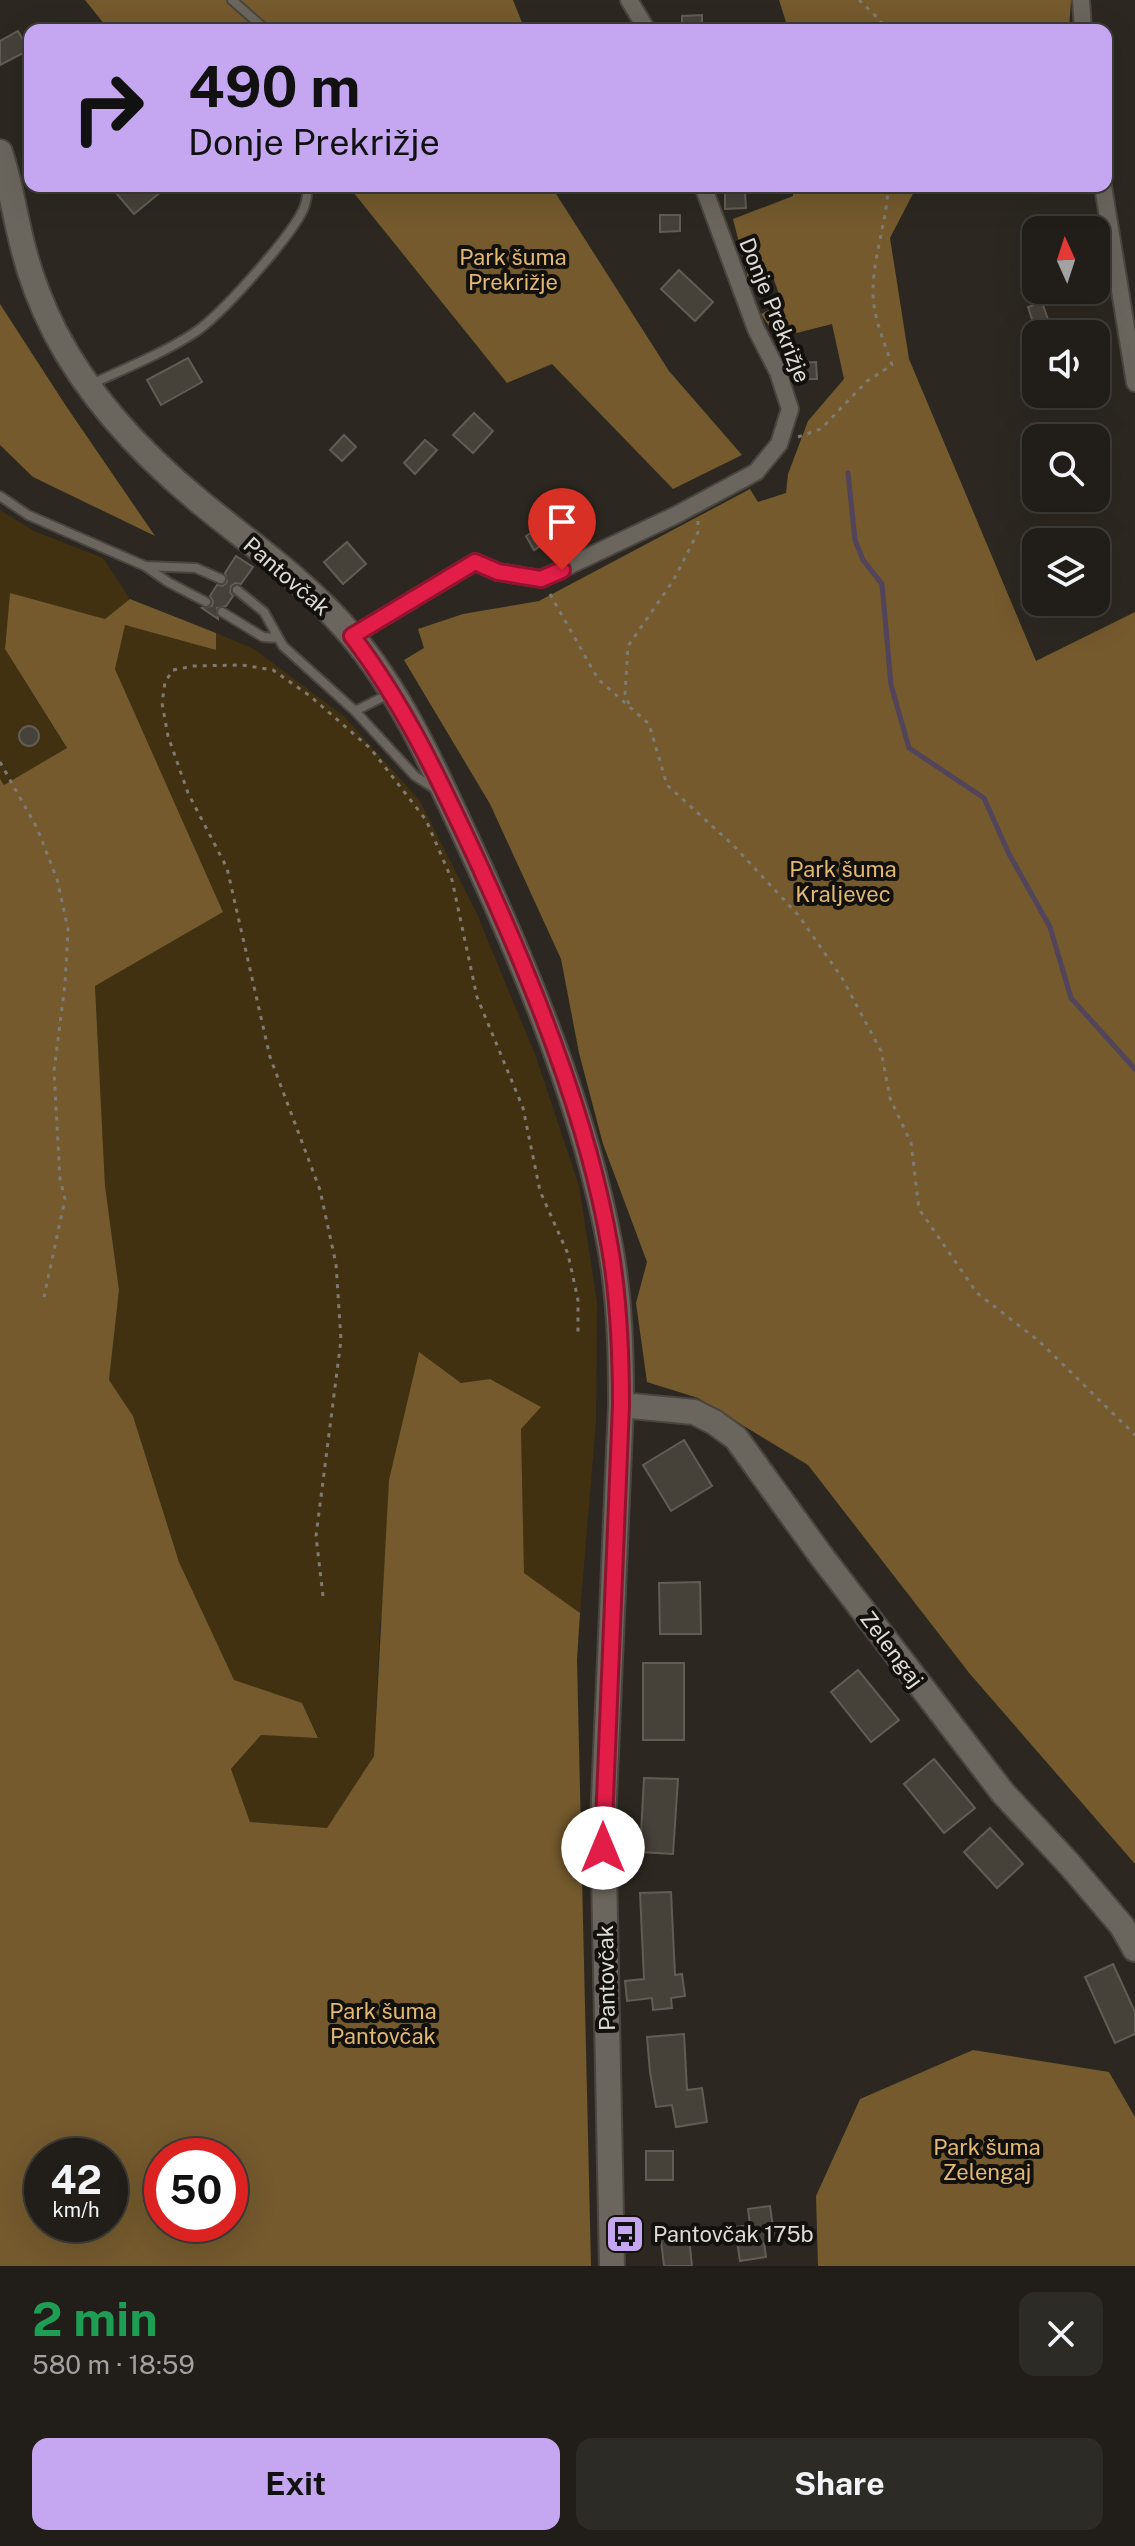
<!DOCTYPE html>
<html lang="en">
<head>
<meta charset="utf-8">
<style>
	body { margin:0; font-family:"Public Sans",sans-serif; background:#2d2b26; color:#f1f3f6; height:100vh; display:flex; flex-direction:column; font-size:30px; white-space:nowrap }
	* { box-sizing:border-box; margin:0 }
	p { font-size:26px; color:#a2a2a2 }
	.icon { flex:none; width:44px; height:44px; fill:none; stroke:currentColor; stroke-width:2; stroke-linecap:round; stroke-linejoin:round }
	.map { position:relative; height:2266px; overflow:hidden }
	.side { display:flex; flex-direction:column; background:#211e19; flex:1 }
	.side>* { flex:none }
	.top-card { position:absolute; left:24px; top:24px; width:1088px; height:168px; border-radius:16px; box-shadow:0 8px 32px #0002,0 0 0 2px #3e3c38; background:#c5a7f1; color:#111; overflow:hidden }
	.needle { width:52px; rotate:357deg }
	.fabs { position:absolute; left:1022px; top:216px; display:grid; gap:16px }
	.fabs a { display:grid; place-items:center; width:88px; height:88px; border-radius:16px; background:#211e19; box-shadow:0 8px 32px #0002,0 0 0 2px #3e3c38; font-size:40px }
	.speed { position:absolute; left:24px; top:2138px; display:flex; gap:16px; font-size:40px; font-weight:700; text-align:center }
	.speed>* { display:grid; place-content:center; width:104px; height:104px; border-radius:50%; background:#211e19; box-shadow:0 8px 32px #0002,0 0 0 2px #3e3c38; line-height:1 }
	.speed small { font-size:20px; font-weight:400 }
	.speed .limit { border:12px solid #d22; background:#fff; color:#111 }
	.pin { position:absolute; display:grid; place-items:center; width:68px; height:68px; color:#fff; margin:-82px -34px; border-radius:50% 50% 50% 0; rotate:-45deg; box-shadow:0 0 8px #0007 }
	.pin .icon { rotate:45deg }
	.me { position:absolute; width:88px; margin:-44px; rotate:0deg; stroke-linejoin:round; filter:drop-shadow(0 0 6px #0008) }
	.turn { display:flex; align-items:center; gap:28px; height:168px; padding:0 32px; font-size:36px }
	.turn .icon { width:104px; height:104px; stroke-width:2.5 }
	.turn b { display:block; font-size:56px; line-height:68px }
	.round { display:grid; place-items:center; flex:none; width:84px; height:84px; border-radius:16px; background:#2d2b26 }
	.summary { display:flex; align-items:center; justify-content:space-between; height:136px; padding:0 32px }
	h1 { font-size:48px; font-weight:700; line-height:60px; color:#1e9e55 }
	.button { display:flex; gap:16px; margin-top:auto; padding:16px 32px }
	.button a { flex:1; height:92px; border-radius:16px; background:#c5a7f1; color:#111; font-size:32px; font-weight:700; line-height:92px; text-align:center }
	.button a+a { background:#2d2b26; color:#f1f3f6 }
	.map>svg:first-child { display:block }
</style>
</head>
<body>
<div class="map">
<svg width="1135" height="2266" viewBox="0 0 1135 2266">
	<rect width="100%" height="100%" fill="#2c2821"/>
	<g fill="#423110">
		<path d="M0,510L34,531L103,558L130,599L105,619L10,594L5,649L67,749L4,785L0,779Z"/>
		<path d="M125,624L216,650V633L254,649L345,717L420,801L477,914L536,1057L579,1186L597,1302L596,1421L580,1613L524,1573L521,1429L540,1407L490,1379L461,1383L380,1623L374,1756L327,1828L250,1822L231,1770L261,1735L318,1737L302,1703L234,1681L179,1562L133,1416L109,1380L119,1290L105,1186L95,986L223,912L115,669Z"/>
	</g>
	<g fill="#745a2d" fill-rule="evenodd">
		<path d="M85,0H513L525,30H109Z"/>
		<path d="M779,0H1071L1069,30H772L786,22Z"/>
		<path d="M295,186H551L669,371L742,455L673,489L552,364L507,383L353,192H299Z"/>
		<path d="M792,186H917L890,238L909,359L1036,661L1135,612V1864L970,1674L808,1465L698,1398L647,1382L636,1303L647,1262L603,1144L579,1053L561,959L490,804L404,660L424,648L418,629L463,614L539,601L750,489L758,502L786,493L788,474L808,421L844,379L832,324L777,338L761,314L782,303L773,277L749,282L733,219L793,196Z"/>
		<path d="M0,304L66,406L155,536L33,477L0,445Z"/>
		<path d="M10,593L105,619L130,599L216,633V650L125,625L115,669L223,912L95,986L105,1186L119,1290L109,1380L133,1416L179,1562L234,1680L302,1703L318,1738L261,1735L231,1769L250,1822L327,1828L374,1756L389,1480L419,1352L461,1383L490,1379L541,1407L521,1429L524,1573L580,1613L577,1660L591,2266H0V779L4,785L67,748L5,649ZM110,2156V2224H42V2156ZM230,2156V2224H162V2156Z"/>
		<path d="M973,2050L1109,2072L1135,2117V2266H818L816,2196L860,2099Z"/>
	</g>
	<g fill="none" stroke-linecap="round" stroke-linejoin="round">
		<path stroke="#51445b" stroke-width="5" d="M848,473L855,540L863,560L882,584L891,685L909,748L984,798L1009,854L1050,927L1071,998L1135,1069"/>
	</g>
	<g fill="#464139" stroke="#615c54" stroke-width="2">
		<path d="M702,15V30H682V16Z"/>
		<path d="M18,31L29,50L0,65V41Z"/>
		<path d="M110,186H168L134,214Z"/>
		<path d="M745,192L746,208L725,209V193Z"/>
		<path d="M660,215H680V231L660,232Z"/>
		<path d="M679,270L713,302L695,321L661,289Z"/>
		<path d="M1042,302L1053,334H1037L1028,307Z"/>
		<path d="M188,358L202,382L161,405L147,380Z"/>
		<path d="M816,362L817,379H796V363Z"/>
		<path d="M474,413L493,431L473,453L453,435Z"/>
		<path d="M344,435L356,447L342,461L330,450Z"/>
		<path d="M425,440L437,450L415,474L404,463Z"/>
		<path d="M543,525L552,539L534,550L526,536Z"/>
		<path d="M347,542L366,564L343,584L324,562Z"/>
		<path d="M236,556L253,567L241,584L235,583L231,586L230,592L233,596L226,606L217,608L218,619L202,608L212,606L213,601L210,596L217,585L223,586L227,582L225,573Z"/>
		<circle cx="29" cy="736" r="10"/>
		<path d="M684,1440L712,1486L671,1511L643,1465Z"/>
		<path d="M700,1582L701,1634H660L659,1583Z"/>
		<rect x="643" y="1663" width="41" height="77"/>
		<path d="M858,1670L899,1720L871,1742L831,1692Z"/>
		<path d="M934,1759L975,1808L944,1833L904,1784Z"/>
		<path d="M644,1778L678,1779L673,1854L640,1852Z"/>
		<path d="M990,1828L1023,1864L997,1888L964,1852Z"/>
		<path d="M671,1892L675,1975L682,1974L685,1996L671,1998L672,2008L653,2010L652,1998L627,2001L625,1981L644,1979L640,1893Z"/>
		<path d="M1113,1964L1135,2012V2034L1115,2043L1085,1977Z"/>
		<path d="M684,2034L687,2090L702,2088L707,2122L676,2127L672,2105L656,2107L650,2072L647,2037Z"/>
		<rect x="646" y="2151" width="27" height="29"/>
		<path d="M770,2206L775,2241L764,2243L766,2257L740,2261L735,2227L750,2225L748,2209Z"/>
		<path d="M688,2229L692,2266H664L660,2232Z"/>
	</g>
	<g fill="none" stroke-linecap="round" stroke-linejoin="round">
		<g stroke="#4a463f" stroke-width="12">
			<g id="lane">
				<path d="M232,0L266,30"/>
				<path d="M89,385C124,369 162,354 194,333C221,315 289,239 303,210C307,202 307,195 308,186"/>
				<path d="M0,496L28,515L145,566L196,568L221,579"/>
				<path d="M145,566L168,582L206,602"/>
				<path d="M237,590L264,612L283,646L355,711L391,693"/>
				<path d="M222,612L263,637L277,638"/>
				<path d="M355,711L415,776L437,790"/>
			</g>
		</g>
		<g stroke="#4a463f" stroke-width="20">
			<g id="street">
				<path d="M629,0L647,30"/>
				<path d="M1081,0L1083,30"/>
				<path d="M1103,186L1135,383"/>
				<path d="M352,636L475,562L498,572L541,579L676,515L756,472L779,444L790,409L778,372L756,329L703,186"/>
			</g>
		</g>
		<g stroke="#4a463f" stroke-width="28">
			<g id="secondary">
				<path d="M0,152C11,185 15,218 24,251C31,279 42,306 55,332C89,398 143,455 200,502C252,545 308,583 352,636C403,696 436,773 469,844C528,972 584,1107 610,1246C620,1299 621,1352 621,1405L603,1822L612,2266"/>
				<path d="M621,1405L694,1412L714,1422L736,1438L822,1557L1003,1793L1070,1865L1122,1926L1135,1949"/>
			</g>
		</g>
		<g stroke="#7e7a74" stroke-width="3" stroke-dasharray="4 6" stroke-linecap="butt">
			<path d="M859,0L880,20L885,30"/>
			<path d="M798,437L821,429L867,381L892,365C884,341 873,317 873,292C873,256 887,222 888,186"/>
			<path d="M550,594L598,679L649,724L667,785L733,845L799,916L842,978L881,1051L890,1098L911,1143L919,1209L977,1293L1039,1341L1135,1435"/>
			<path d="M629,704L625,694L628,646L673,581L698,532V520"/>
			<path d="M0,762L37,828L57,879L68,929L65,984L54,1071L60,1179L65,1199L44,1297"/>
			<path d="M323,1596L316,1536L341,1340L336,1264L320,1190L270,1057L227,868L188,793L168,736L162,703L165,682L173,670L194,666L242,665L273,670L310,696L371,749L426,820L452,880L477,997L523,1108L540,1191L568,1254L578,1300V1336"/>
		</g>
		<use href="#lane" stroke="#6b665d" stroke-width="8"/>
		<use href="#street" stroke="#6b665d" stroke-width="16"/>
		<use href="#secondary" stroke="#6b665d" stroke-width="24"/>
	</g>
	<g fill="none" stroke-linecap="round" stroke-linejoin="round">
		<g stroke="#92132f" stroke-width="20">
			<path id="route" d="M562,570L541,579L498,572L475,562L352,636C404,704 440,781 476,858C531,978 588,1117 610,1248C619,1300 621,1353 621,1405L603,1848"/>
		</g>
		<use href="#route" stroke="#e11d48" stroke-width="14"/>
	</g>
	<defs>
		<g id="bus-square" transform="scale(2)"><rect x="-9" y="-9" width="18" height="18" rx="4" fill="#c5a7f1" stroke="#13110e"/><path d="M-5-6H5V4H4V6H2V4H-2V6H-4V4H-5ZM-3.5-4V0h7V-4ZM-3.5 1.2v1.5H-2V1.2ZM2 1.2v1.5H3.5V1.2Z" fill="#111"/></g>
	</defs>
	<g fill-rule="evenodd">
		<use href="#bus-square" x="625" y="2234"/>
	</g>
	<g text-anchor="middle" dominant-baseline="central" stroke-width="8" stroke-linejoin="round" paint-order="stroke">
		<g font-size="22" fill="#e3b972" stroke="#13110e">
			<text x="513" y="257">Park šuma<tspan x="513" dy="25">Prekrižje</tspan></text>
			<text x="843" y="869">Park šuma<tspan x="843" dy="25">Kraljevec</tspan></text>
			<text x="383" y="2011">Park šuma<tspan x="383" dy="25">Pantovčak</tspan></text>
			<text x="987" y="2147">Park šuma<tspan x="987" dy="25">Zelengaj</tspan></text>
		</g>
		<g font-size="22" fill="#dfdcd7" stroke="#13110e">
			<text transform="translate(775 310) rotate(68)">Donje Prekrižje</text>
			<text transform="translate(287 576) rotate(41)">Pantovčak</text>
			<text transform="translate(892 1649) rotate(53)">Zelengaj</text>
			<text transform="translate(606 1978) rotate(-91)">Pantovčak</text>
		</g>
		<g font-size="22" fill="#dfdcd7" stroke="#13110e" text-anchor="start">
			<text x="653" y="2234">Pantovčak 175b</text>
		</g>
	</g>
</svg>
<div class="fabs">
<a><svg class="needle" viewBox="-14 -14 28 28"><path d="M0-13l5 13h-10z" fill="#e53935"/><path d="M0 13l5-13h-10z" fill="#a2a2a2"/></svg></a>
<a><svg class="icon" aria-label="sound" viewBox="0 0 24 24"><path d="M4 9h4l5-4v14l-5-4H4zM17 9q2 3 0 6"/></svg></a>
<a><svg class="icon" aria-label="search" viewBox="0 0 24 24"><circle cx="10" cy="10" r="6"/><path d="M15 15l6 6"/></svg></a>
<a><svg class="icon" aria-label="layers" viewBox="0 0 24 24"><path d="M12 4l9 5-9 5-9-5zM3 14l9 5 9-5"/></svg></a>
</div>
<div class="speed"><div>42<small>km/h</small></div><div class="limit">50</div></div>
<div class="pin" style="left:562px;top:570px;background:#d93025"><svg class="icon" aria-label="arrive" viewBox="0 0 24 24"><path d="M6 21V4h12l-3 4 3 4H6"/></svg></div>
<svg class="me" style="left:603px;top:1848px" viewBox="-20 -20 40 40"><circle r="19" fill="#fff"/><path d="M0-13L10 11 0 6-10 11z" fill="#e11d48"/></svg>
<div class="top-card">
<div class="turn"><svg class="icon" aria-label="right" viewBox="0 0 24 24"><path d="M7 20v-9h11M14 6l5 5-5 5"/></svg><div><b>490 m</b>Donje Prekrižje</div></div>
</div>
</div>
<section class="side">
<div class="summary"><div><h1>2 min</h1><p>580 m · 18:59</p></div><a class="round"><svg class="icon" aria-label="close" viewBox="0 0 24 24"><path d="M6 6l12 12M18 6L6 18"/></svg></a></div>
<div class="button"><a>Exit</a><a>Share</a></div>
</section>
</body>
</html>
